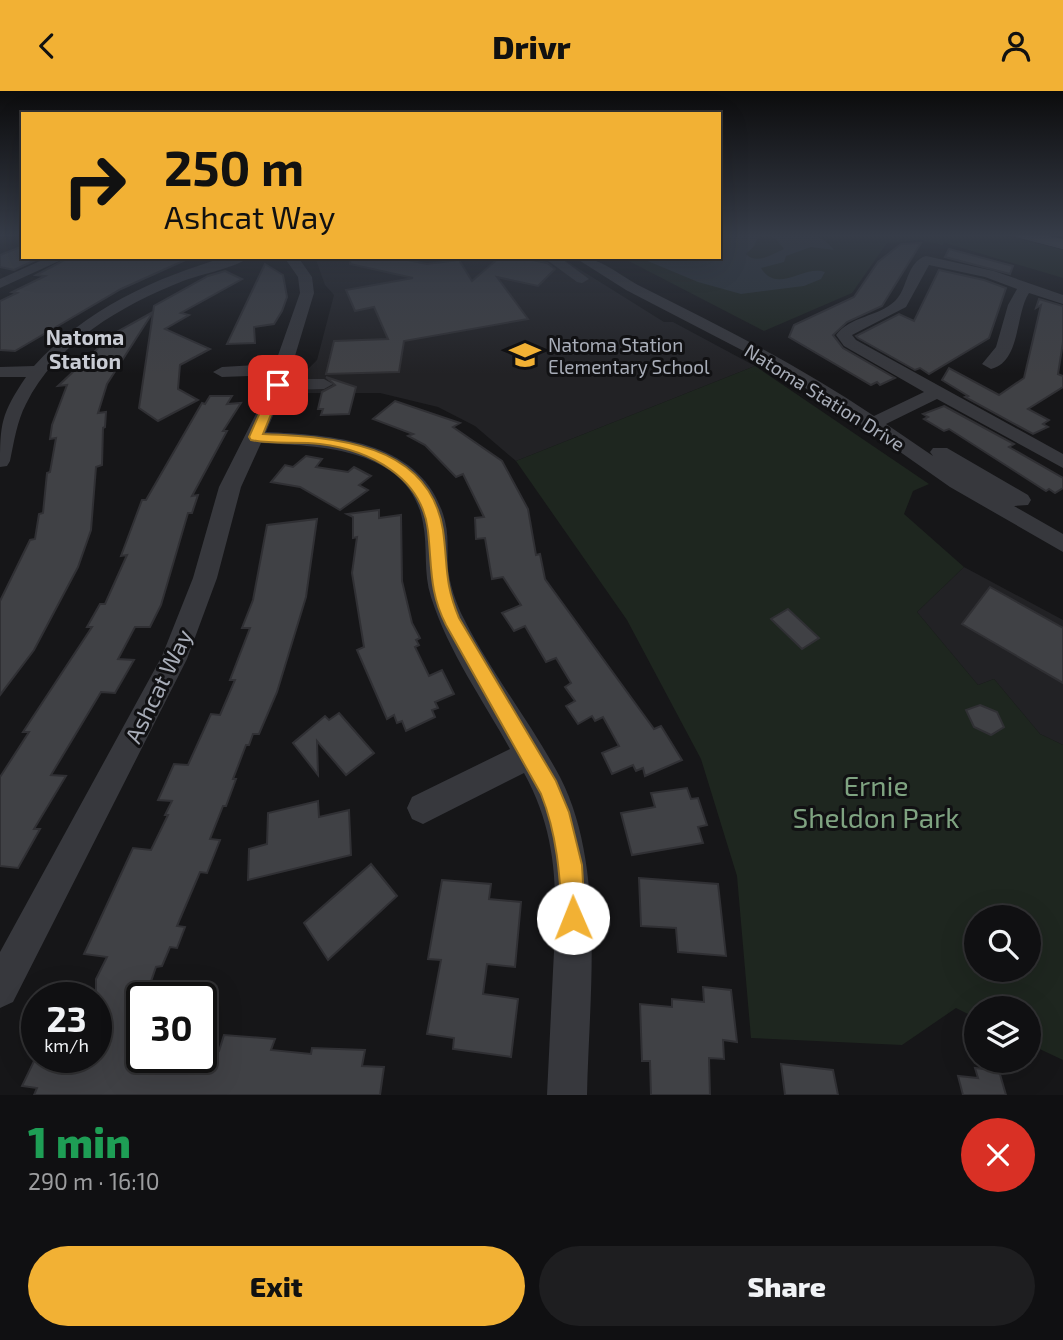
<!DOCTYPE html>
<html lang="en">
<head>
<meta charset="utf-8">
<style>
	body { margin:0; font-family:"Exo 2",sans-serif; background:#1e1e20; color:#f1f3f6; height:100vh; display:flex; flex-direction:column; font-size:26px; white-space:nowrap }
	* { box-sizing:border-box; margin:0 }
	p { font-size:23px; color:#9c9d9f }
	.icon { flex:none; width:38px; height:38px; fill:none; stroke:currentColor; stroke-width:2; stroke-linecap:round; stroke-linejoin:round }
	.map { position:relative; height:1004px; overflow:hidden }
	.drawer { display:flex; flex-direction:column; background:#101012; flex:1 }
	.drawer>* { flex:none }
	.hud { position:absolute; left:21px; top:21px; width:700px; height:147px; border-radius:0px; box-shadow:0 7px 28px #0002,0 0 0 2px #303032; background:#f2b134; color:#111; overflow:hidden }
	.buttons { position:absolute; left:964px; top:814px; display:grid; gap:14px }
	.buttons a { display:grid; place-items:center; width:77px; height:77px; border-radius:50%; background:#101012; box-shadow:0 7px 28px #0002,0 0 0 2px #303032; font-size:35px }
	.speed { position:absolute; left:21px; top:891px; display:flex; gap:14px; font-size:35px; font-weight:700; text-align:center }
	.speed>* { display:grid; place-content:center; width:91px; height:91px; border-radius:50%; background:#101012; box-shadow:0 7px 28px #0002,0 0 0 2px #303032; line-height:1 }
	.speed small { font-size:18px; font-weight:400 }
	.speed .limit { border:4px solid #111; border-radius:10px; background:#fff; color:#111 }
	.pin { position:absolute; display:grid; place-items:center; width:60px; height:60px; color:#fff; margin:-30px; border-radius:14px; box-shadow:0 4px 10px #0006 }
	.me { position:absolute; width:77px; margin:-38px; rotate:359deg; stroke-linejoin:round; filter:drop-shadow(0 0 5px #0008) }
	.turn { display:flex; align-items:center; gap:24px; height:147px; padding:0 28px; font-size:32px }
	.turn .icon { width:91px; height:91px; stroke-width:2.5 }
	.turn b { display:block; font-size:49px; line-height:60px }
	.round { display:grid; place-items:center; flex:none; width:74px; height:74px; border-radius:37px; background:#1e1e20 }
	.summary { display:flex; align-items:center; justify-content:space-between; height:119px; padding:0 28px }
	h1 { font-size:42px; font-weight:800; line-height:52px; color:#1e9e55 }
	.cta { display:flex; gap:14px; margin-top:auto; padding:14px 28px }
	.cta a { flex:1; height:80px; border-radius:42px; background:#f2b134; color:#111; font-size:28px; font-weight:800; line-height:80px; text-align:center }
	.cta a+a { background:#1e1e20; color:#f1f3f6 }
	header { display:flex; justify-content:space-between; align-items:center; height:91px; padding:0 28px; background:#f2b134; color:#111; font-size:32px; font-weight:800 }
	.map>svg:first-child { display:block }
</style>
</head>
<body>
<header><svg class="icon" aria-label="back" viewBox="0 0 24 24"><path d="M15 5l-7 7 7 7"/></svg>Drivr<svg class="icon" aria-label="person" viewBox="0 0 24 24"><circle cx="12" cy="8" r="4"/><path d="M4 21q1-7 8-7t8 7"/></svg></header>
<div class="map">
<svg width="1063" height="1004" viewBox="0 0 1063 1004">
	<rect width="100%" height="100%" fill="#161618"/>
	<g fill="#222225">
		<path d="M315,166H560L664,231H673L755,275L516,370L475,335L438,316L380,302H297L303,283L317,269L334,204L325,194Z"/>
		<path d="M964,476L1063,529V654L1040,643L994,588L978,594L917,521Z"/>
	</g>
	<g fill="#1e261f" fill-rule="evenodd">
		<path d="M719,143H999L1063,159V187L945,152L942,154L921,149L887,152L852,202L764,240L621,166H719Z"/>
		<path d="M755,275L929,393L913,400L904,423L964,476L917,521L978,594L994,588L1040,643L1063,654V969L1029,953V917H976V927L956,917L902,954L751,947L737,785L701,668L627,529L516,370ZM976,826H1029V878H976Z"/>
	</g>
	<path fill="#2c353c" d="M719,143H759L754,155L746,163C757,174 772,163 784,158L777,149L767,143C791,143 818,137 834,159L811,156L786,165L784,171L761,177C777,204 804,173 825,181L821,188L804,195L741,203L698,191L638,166H719Z"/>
	<g fill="#404145" stroke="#303034" stroke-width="2">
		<path d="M921,152L882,215L847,231L833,244L843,257L895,287L880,294L877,291L871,294L789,246L794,234L854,206L878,171L901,153Z"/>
		<path d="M23,155V166H42L14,179L0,176V164Z"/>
		<path d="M949,158L1013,175L1010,183L945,166Z"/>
		<path d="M70,166H192L121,198L15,260L0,259V210L17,202L12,201L45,185L36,184Z"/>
		<path d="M351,166H393L427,173L459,169L472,190L500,166H517L547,172L555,178L538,195L497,186L528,228L404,250L399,281L326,283L334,250L388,248L374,216L355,220L346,199L413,187L350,173Z"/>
		<path d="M265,173L283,184L287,206L282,220L274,233L254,236L255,252L227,253Z"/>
		<path d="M939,179L984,189L1006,197L989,247L929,283L920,277L915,279L858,247L856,245L899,223L914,230Z"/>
		<path d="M225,180L242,188L181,222L189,224L165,238L210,258L180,274L178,298L198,309L158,330L139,317L154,215L208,185Z"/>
		<path d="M1039,208L1063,215V251L1058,283L1063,285V296L1028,318L1049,329L1043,333L1048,336L1033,343L965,306L968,305L942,289L949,277L999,304L1024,287L1041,214L1036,217Z"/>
		<path d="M153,221L107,293L98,322L106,321L105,336L103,337L102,374L96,376L91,439L78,476L34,559L0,604V510L30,449L35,448L39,423L43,422L47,382L50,381L56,347L50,348L52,334L67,294L58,295L113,243Z"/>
		<path d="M326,286L356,296L349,323L321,324L323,318H318L322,301L335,294Z"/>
		<path d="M210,305H232L227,313L241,312L223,340H227L192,405L198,404L192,422H188L161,514L150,536H135L118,568L134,569L115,602L101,601L51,684L66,685L34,738H40L18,777L0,775V686L29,641H23L92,536H87L100,513H105L127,464L121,465L142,409H146L202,312L205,313Z"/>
		<path d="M395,310L460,332L453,336L502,370L528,418L536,464L540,463L545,488L654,638L661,635L682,669L645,685L643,677L636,680L633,674L612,683L602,662L619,655L603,626L595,630L592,625L578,633L566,615L575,610L565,596L571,592L556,567L546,571L525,535L514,540L502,522L521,514L503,486L492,488L485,447L476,448L475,427L484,426L463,383L456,386L425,354L408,345L413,343L373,328Z"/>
		<path d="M944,315L1014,353L1009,356L1063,387V397L1055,402L1049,398L1046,400L949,338L944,340L924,328L928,326L923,323Z"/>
		<path d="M306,365L322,368L316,376L348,381L354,376L371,385L359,394L368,399L340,419L300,396L271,391L285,374L293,376Z"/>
		<path d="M379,419V427L401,424L402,490L412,532L420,547L416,549L419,554L415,556L429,585L442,579L454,603L435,611L438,617L432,619L435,626L406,640L402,630L397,632L394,624L387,628L357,559L364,556L352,482L357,446L353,447V426L347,423Z"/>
		<path d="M317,428L306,506L277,601L259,643H253L249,654H246L233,688H236L226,715H223L210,748L220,749L207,782L200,781L177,835L185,836L177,857L170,856L162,875L156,876L148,899L142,898V966H201V958L219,960L224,944L275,948L271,959L311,963L312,957L365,959L362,975L384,976L380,1004H34L37,997L22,995L36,966H96V888L107,866L84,863L133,757L151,759L168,724H165L172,710L158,709L174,673L188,674L211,623L220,624L235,589H230L250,537H242L253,509L267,434Z"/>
		<path d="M990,496L1063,537V592L962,533Z"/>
		<path d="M788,518L819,547L802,558L771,528Z"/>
		<path d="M980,614L997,621L1004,636L991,644L974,636L966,619Z"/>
		<path d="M339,622L374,662L346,684L317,650L318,684L293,652L325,625L329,629Z"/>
		<path d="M687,697L691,708L698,707L707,734L698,736L703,752L632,764L621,722L655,716L651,702Z"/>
		<path d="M318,710L319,726L349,719L351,764L248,789L249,758L267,753L268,722Z"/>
		<path d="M371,773L397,805L328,869L304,832Z"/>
		<path d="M639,787L718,793L726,865L678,861L676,837L641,835Z"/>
		<path d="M442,789L491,793L489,808L521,811L515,876L487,873L483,903L518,908L511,966L453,958L454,947L427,943L441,869L428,868Z"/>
		<path d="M703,896L731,899L737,951L723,949L724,968L709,967L710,1004H651L650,970H642L640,913L672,916V908L704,911Z"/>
		<path d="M781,973L833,979L838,1004H785Z"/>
		<path d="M975,977L999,980L1006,1004H963L958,985L978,987Z"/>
	</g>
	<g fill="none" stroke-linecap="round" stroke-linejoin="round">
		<g fill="#37383d" fill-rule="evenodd">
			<path d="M926,165L994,180L1063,204V213L1029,202C1015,223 1021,271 991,278L982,273L996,256L1008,214L1017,198L985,186L929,174L906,216L852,244L856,249L1063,363V377L937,308L886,333L933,365L930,361L933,357H947L1028,404L1031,409L1028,414L1014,415L1063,443V461L950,396L839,318L759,268L626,199L574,166C602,166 618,184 642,196C722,236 800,275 874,325L924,301L844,255L836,244C850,225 878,226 895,210C908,198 906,171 926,165Z"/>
			<path d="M49,166H68L0,197V188Z"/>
			<path d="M226,166H249C236,177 201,183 183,190C122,214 56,252 26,313C17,330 14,351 10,370L7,375L0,376C0,332 1,323 26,286H0V276L34,275C86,218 154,187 226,166Z"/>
			<path d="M284,166H298L312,186L314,202L288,288H324L333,293L324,298L284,299L266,341C335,344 425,350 445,430C449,445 447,462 448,478C450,494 456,513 464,528C492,583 531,632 560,686C606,775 589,905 587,1004H547C549,963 551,922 553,880C557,808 560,747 524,682L423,733L412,728L407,717L412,706L510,658C483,609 448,560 431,506C423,481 428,457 423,432C410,357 321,355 261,352L241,396L217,487L187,568L13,911L0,917V861L162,565L193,487L219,396L264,307L272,284L222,286L213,281L222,276L275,273L300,202L298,186Z"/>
			<path d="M543,166H559L589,188L582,192L577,191Z"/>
		</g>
		<path fill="#53555c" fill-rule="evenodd" d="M1014,143H1040L1063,148V158L1017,146Z"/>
		<path stroke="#4a4c52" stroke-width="2" d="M1008,143L1063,157"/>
	</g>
	<linearGradient id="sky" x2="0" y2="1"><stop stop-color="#0c0c0d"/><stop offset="0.51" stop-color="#363c48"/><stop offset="1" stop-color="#363c48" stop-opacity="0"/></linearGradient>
	<rect width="1063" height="283" fill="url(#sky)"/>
	<path fill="#f2b134" stroke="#9d7322" stroke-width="2" d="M278,290L283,294L263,343C333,346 429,351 443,439C448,475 444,491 459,527L556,690L569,721L582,774L585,827L581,835L573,839L565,835L562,827C560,784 557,743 541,703L446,534C429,501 432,476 428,440C422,386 370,359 320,353C297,350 273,354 251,349L249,346L272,294Z"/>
	<defs>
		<g id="school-bare" transform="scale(2.415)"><path d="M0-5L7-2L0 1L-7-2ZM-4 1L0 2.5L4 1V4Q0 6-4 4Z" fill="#f2b134" stroke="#111113" stroke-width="2.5" paint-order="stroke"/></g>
	</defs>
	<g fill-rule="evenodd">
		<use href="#school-bare" x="525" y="264"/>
	</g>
	<g text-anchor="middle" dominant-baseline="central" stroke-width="6" stroke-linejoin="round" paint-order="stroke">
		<g font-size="19" fill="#a8adb8" stroke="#111113" text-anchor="start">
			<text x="548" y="253">Natoma Station<tspan x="548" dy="22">Elementary School</tspan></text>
		</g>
		<g font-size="19" fill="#a8adb8" stroke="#111113">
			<text transform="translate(825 306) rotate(32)">Natoma Station Drive</text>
		</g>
		<g font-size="21" font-weight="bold" fill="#c9ccd4" stroke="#111113">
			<text x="85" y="245">Natoma<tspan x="85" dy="24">Station</tspan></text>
		</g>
		<g font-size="23" fill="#a8adb8" stroke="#111113">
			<text transform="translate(158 595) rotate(-64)">Ashcat Way</text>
		</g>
		<g font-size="28" fill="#7fa381" stroke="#111113">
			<text x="876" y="694">Ernie<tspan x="876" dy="32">Sheldon Park</tspan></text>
		</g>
	</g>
</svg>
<div class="buttons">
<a><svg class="icon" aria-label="search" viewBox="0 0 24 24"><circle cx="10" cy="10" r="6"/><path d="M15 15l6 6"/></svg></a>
<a><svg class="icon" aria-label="layers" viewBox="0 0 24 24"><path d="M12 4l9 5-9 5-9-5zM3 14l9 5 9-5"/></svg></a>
</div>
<div class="speed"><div>23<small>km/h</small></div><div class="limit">30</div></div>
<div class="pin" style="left:278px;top:294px;background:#d93025"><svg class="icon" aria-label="arrive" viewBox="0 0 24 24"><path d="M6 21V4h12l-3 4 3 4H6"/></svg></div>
<svg class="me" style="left:573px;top:827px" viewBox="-20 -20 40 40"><circle r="19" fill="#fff"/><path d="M0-13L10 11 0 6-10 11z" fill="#f2b134"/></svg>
<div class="hud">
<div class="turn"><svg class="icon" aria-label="right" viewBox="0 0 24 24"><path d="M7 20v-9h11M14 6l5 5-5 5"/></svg><div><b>250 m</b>Ashcat Way</div></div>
</div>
</div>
<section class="drawer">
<div class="summary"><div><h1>1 min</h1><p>290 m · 16:10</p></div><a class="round" style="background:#d93025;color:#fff"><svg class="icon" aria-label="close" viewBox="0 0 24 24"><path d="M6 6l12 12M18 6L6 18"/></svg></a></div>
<div class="cta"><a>Exit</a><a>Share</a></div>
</section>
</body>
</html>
